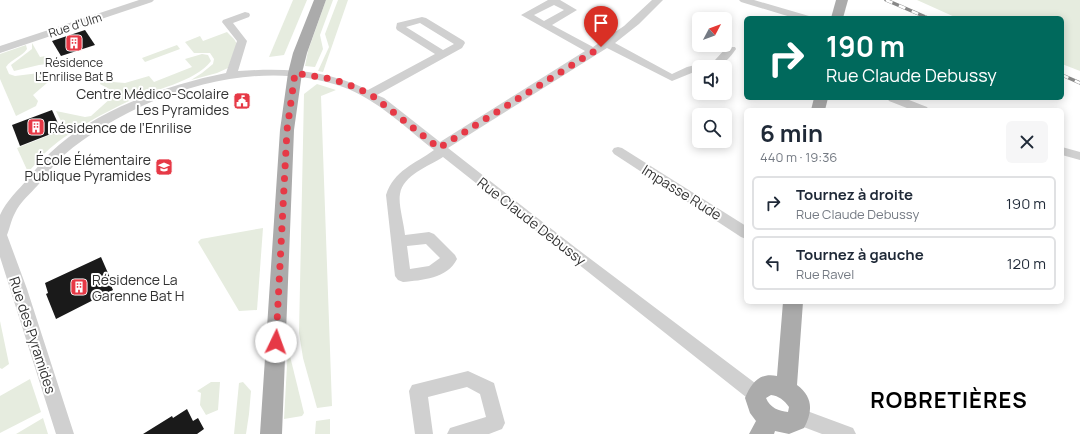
<!DOCTYPE html>
<html lang="fr">
<head>
<meta charset="utf-8">
<style>
	body { margin:0; font-family:Manrope,sans-serif; background:#f6f6f7; color:#1f2937; height:100vh; display:flex; flex-direction:column; font-size:15px; white-space:nowrap }
	* { box-sizing:border-box; margin:0 }
	p { font-size:13px; color:#747a83 }
	.icon { flex:none; width:22px; height:22px; fill:none; stroke:currentColor; stroke-width:2; stroke-linecap:round; stroke-linejoin:round }
	.map { position:relative; flex:1; overflow:hidden }
	.panel { position:absolute; left:744px; top:108px; width:320px; height:196px; display:flex; flex-direction:column; background:#fff; border-radius:6px; box-shadow:0 2px 10px #0003 }
	.panel>* { flex:none }
	.banner { position:absolute; left:744px; top:16px; width:320px; height:84px; border-radius:6px; box-shadow:0 2px 10px #0003; background:#00695c; color:#fff; overflow:hidden }
	.needle { width:26px; rotate:49deg }
	.controls { position:absolute; left:692px; top:12px; display:grid; gap:8px }
	.controls a { display:grid; place-items:center; width:40px; height:40px; border-radius:6px; background:#fff; box-shadow:0 2px 10px #0003; font-size:20px }
	.pin { position:absolute; display:grid; place-items:center; width:34px; height:34px; color:#fff; margin:-41px -17px; border-radius:50% 50% 50% 0; rotate:-45deg; box-shadow:0 0 4px #0007 }
	.pin .icon { rotate:45deg }
	.me { position:absolute; width:44px; margin:-22px; rotate:3deg; stroke-linejoin:round; filter:drop-shadow(0 0 3px #0008) }
	.turn { display:flex; align-items:center; gap:14px; height:84px; padding:0 16px; font-size:18px }
	.turn .icon { width:52px; height:52px; stroke-width:2.5 }
	.turn b { display:block; font-size:28px; line-height:34px }
	.round { display:grid; place-items:center; flex:none; width:42px; height:42px; border-radius:6px; background:#f6f6f7 }
	.summary { display:flex; align-items:center; justify-content:space-between; height:68px; padding:0 16px }
	h1 { font-size:24px; font-weight:700; line-height:30px }
	ul { padding:0; list-style:none }
	li { display:flex; align-items:center; gap:12px; height:54px; margin:0 8px 6px; padding:0 8px; border:2px solid #e0e1e3; border-radius:6px }
	li div { flex:1 }
	li b { display:block; font-size:15px }
	li em { font-style:normal }
	.map>svg:first-child { display:block }
</style>
</head>
<body>
<div class="map">
<svg width="1080" height="434" viewBox="0 0 1080 434">
	<rect width="100%" height="100%" fill="#fff"/>
	<g fill="#e6ecdf">
		<path d="M293,0H307L284,55L269,57Z"/>
		<path d="M326,0H333L320,35L323,49L315,67L305,66L308,51Z"/>
		<path d="M338,0H348L323,72L318,71L329,47L325,34Z"/>
		<path d="M917,0H1080V71L1062,64V18H957Z"/>
		<path d="M227,32L234,39L237,44L228,68L217,73L191,80L202,73L213,64L214,59L210,53H194L185,42L200,36L203,41Z"/>
		<path d="M32,43L40,57L46,56L50,61H58L55,63L39,65L14,71L11,65L32,49Z"/>
		<path d="M26,45L27,49C22,57 11,59 6,67L9,74L15,76L47,72L52,73L55,76L33,95L38,101L36,106L16,116L0,79V54Z"/>
		<path d="M177,45L180,49L145,62L142,58Z"/>
		<path d="M202,54L208,55L211,61C196,82 151,90 127,102C102,114 66,133 46,152C40,158 34,166 28,172L17,148L65,129L56,111L85,117L91,116L111,98L113,91L100,84L101,81L125,83L149,76L154,82L192,67L185,59Z"/>
		<path d="M317,84L336,90L321,96L332,406L317,408L303,358L299,333L304,94Z"/>
		<path d="M263,228L257,310L239,311L198,242L201,239Z"/>
		<path d="M0,321L9,364L2,369L0,368Z"/>
		<path d="M288,348L304,413L302,416L284,419Z"/>
		<path d="M30,379L41,412L0,433V396Z"/>
		<path d="M211,382H220L218,410L206,415L200,405L201,393L197,391Z"/>
		<path d="M243,382L251,391L249,414L246,434H234L239,383Z"/>
		<path d="M43,418L48,434H16Z"/>
		<path d="M330,419V434H315L316,421Z"/>
	</g>
	<g fill="#1a1a1a">
		<path d="M85,30L95,45L61,56L52,41Z"/>
		<path d="M52,110L61,130L20,146L12,125Z"/>
		<path d="M101,257L111,280L109,281L113,290L56,319L46,294L48,293L45,283Z"/>
		<path d="M187,409L193,421L198,418L204,429L197,434H143L172,416L173,418Z"/>
	</g>
	<g fill="none" stroke-linecap="round" stroke-linejoin="round">
		<g fill="#d0d0d0" fill-rule="evenodd">
			<path d="M139,0H154L152,2L0,53V46Z"/>
			<path d="M548,0H560L577,10L552,25L593,47L624,26L652,0H663L639,24L615,43L672,74L687,67L715,60L727,47H735L736,49C724,66 719,67 699,67V70L672,81L607,48L448,148L576,248L763,389L766,395L763,401L757,403L751,401L443,157C429,166 403,175 400,194C398,204 404,223 405,235L429,232L434,234L455,255L457,259C447,279 422,280 403,282L398,280L395,276L386,195C394,170 415,164 434,150C406,128 378,100 343,87C254,54 133,96 64,155C54,164 46,175 38,185C30,194 20,202 15,213C11,220 10,228 7,235L27,289L74,434H56L0,257V215C7,200 18,190 28,179C35,170 42,161 50,153C95,110 166,85 226,73L237,41L222,22L223,20L245,12L249,13L250,15L249,17L233,23L247,41L238,71C284,68 325,69 368,90L435,54L397,30L396,28L397,23L422,17L426,18L464,41L465,43L462,48L377,95L384,98L440,142L585,51L521,15ZM554,5L564,10L544,21L534,15ZM420,23L454,44L443,50L406,27ZM426,244L440,258L429,266L410,269L407,246Z"/>
			<path d="M739,0H754L809,16L810,18H794L741,2Z"/>
			<path d="M887,98H904L927,107L929,110H912L889,101Z"/>
			<path d="M618,147L622,148L746,226V239L741,237L614,154L612,151L614,148Z"/>
			<path d="M1062,147L1080,152V160L1062,155Z"/>
			<path d="M468,371L494,383L505,423L502,429L489,434H447L450,428L486,417L480,394L467,387L428,397L433,434H415L409,391L412,385Z"/>
			<path d="M799,408L853,428L856,434H822L793,423L790,417L793,411Z"/>
		</g>
		<g fill="#ababab" fill-rule="evenodd">
			<path d="M314,0H326L307,53L302,73L294,130L282,434H260L280,130L288,73L293,53Z"/>
			<path d="M836,0H848L843,18H831Z"/>
			<path d="M814,98H828L825,110H811Z"/>
			<path d="M783,302H803L797,385C813,397 813,411 804,428L789,434L775,431L774,434H749L756,421L750,413L745,398C751,384 759,372 777,376ZM771,395C779,396 784,400 789,407L788,412C779,411 770,408 766,398Z"/>
		</g>
		<g stroke="#888" stroke-width="3.5">
			<g id="rail">
				<path d="M886,0L928,18"/>
				<path d="M1062,75L1080,83"/>
			</g>
		</g>
		<use href="#rail" stroke="#fff" stroke-width="2.5" stroke-dasharray="7" stroke-linecap="butt"/>
	</g>
	<g fill="none" stroke-linecap="round" stroke-linejoin="round">
		<path stroke="#e63946" stroke-width="7" stroke-dasharray="0 12.6" d="M276,342L287,130L295,73L326,78L345,83L370,94L439,148L601,47"/>
	</g>
	<defs>
		<g id="building-square" transform="scale(0.9)"><rect x="-9" y="-9" width="18" height="18" rx="4" fill="#e63946" stroke="#fff"/><path d="M-4-6H4V6H1V3H-1V6H-4ZM-2.5-4.3h1.7v1.8h-1.7ZM.8-4.3h1.7v1.8H.8ZM-2.5-1h1.7V.8h-1.7ZM.8-1h1.7V.8H.8Z" fill="#fff"/></g>
		<g id="civic-square" transform="scale(0.9)"><rect x="-9" y="-9" width="18" height="18" rx="4" fill="#e63946" stroke="#fff"/><path d="M-.6-6.5H3V-4.5H.6V-3L4-1V1h2V6H-6V1h2V-1L-.6-3ZM-1.2 2.5V6h2.4V2.5Z" fill="#fff"/></g>
		<g id="school-square" transform="scale(0.9)"><rect x="-9" y="-9" width="18" height="18" rx="4" fill="#e63946" stroke="#fff"/><path d="M0-5L7-2L0 1L-7-2ZM-4 1L0 2.5L4 1V4Q0 6-4 4Z" fill="#fff"/></g>
	</defs>
	<g fill-rule="evenodd">
		<use href="#building-square" x="74" y="43"/>
		<use href="#civic-square" x="242" y="101"/>
		<use href="#building-square" x="36" y="127"/>
		<use href="#school-square" x="164" y="167"/>
		<use href="#building-square" x="79" y="287"/>
	</g>
	<g text-anchor="middle" dominant-baseline="central" stroke-width="4" stroke-linejoin="round" paint-order="stroke">
		<g font-size="12" fill="#333" stroke="#fff">
			<text transform="translate(75 25) rotate(-18)">Rue d'Ulm</text>
		</g>
		<g font-size="12" fill="#333" stroke="#fff">
			<text x="74" y="62">Résidence<tspan x="74" dy="14">L'Enrilise Bat B</tspan></text>
		</g>
		<g font-size="14" fill="#333" stroke="#fff" text-anchor="end">
			<text x="229" y="93">Centre Médico-Scolaire<tspan x="229" dy="16">Les Pyramides</tspan></text>
			<text x="49" y="127" text-anchor="start">Résidence de l’Enrilise</text>
			<text x="151" y="159">École Élémentaire<tspan x="151" dy="16">Publique Pyramides</tspan></text>
			<text x="92" y="279" text-anchor="start">Résidence La<tspan x="92" dy="16">Garenne Bat H</tspan></text>
		</g>
		<g font-size="14" fill="#333" stroke="#fff">
			<text transform="translate(682 192) rotate(32)">Impasse Rude</text>
			<text transform="translate(532 221) rotate(38)">Rue Claude Debussy</text>
			<text transform="translate(33 335) rotate(72)">Rue des Pyramides</text>
		</g>
		<g font-size="22" font-weight="bold" letter-spacing="1" fill="#000" stroke="#fff">
			<text x="949" y="400">ROBRETIÈRES</text>
		</g>
	</g>
</svg>
<div class="controls">
<a><svg class="needle" viewBox="-14 -14 28 28"><path d="M0-13l5 13h-10z" fill="#e53935"/><path d="M0 13l5-13h-10z" fill="#747a83"/></svg></a>
<a><svg class="icon" aria-label="sound" viewBox="0 0 24 24"><path d="M4 9h4l5-4v14l-5-4H4zM17 9q2 3 0 6"/></svg></a>
<a><svg class="icon" aria-label="search" viewBox="0 0 24 24"><circle cx="10" cy="10" r="6"/><path d="M15 15l6 6"/></svg></a>
</div>
<div class="pin" style="left:601px;top:47px;background:#d93025"><svg class="icon" aria-label="arrive" viewBox="0 0 24 24"><path d="M6 21V4h12l-3 4 3 4H6"/></svg></div>
<svg class="me" style="left:276px;top:342px" viewBox="-20 -20 40 40"><circle r="19" fill="#fff"/><path d="M0-13L10 11 0 6-10 11z" fill="#e63946"/></svg>
<div class="banner">
<div class="turn"><svg class="icon" aria-label="right" viewBox="0 0 24 24"><path d="M7 20v-9h11M14 6l5 5-5 5"/></svg><div><b>190 m</b>Rue Claude Debussy</div></div>
</div>
<section class="panel">
<div class="summary"><div><h1>6 min</h1><p>440 m · 19:36</p></div><a class="round"><svg class="icon" aria-label="close" viewBox="0 0 24 24"><path d="M6 6l12 12M18 6L6 18"/></svg></a></div>
<ul>
<li><svg class="icon" aria-label="right" viewBox="0 0 24 24"><path d="M7 20v-9h11M14 6l5 5-5 5"/></svg><div><b>Tournez à droite</b><p>Rue Claude Debussy</p></div><em>190 m</em></li>
<li><svg class="icon" aria-label="left" viewBox="0 0 24 24"><path d="M17 20v-9H6M10 6l-5 5 5 5"/></svg><div><b>Tournez à gauche</b><p>Rue Ravel</p></div><em>120 m</em></li>
</ul>
</section>
</div>
</body>
</html>
